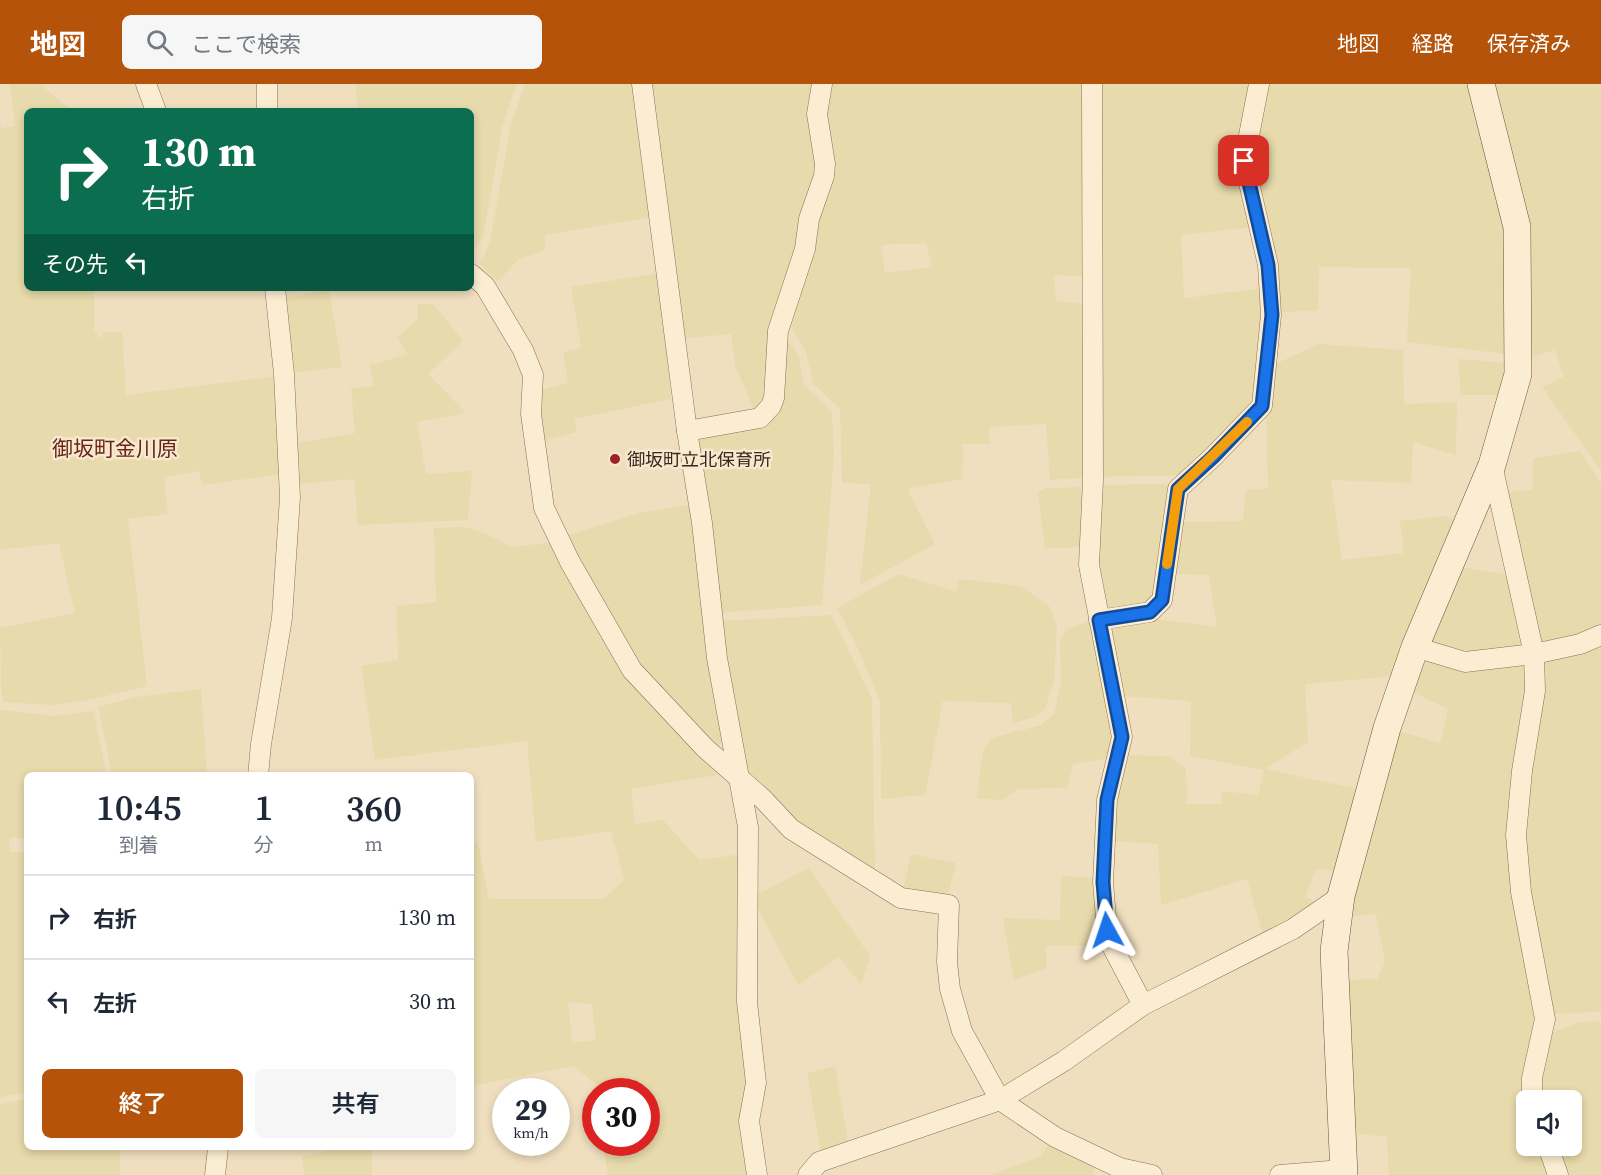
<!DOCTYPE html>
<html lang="ja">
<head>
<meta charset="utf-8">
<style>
	body { margin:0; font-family:"Source Serif 4","Noto Sans JP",serif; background:#f6f6f7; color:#1f2937; height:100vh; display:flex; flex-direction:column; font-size:22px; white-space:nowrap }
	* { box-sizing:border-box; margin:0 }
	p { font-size:20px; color:#747a83 }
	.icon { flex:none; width:33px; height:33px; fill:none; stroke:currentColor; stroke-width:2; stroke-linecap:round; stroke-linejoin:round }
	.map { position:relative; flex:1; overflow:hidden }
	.panel { position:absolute; left:24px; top:688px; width:450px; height:378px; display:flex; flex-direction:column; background:#fff; border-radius:9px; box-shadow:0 3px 9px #0003 }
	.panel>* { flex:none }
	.top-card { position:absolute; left:24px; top:24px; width:450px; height:183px; border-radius:9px; box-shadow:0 3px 9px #0003; background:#0b6e4f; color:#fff; overflow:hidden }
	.fabs { position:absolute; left:1516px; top:1006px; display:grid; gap:12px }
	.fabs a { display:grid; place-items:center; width:66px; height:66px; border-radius:9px; background:#fff; box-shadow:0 3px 9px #0003; font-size:30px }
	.speed { position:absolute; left:492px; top:994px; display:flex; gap:12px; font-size:30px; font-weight:700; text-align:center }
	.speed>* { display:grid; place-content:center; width:78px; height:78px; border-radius:50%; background:#fff; box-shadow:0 3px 9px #0003; line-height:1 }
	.speed small { font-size:15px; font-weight:400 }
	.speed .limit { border:9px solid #d22; background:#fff; color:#111 }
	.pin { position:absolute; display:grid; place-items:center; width:51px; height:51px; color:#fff; margin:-26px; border-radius:12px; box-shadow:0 3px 9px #0006 }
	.me { position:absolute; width:66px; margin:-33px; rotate:355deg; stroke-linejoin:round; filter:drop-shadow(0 0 4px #0008) }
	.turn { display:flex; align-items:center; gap:21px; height:126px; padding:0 18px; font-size:27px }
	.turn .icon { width:78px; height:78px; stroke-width:2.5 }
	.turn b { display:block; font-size:42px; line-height:51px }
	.then { display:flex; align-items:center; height:57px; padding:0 18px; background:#0003; gap:12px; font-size:22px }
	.eta { display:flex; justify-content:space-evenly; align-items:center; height:102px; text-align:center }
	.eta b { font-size:36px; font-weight:600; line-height:42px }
	.primary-button { display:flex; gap:12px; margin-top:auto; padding:12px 18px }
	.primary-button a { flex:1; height:69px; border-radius:9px; background:#b45309; color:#fff; font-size:24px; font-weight:600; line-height:69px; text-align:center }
	.primary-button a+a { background:#f6f6f7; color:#1f2937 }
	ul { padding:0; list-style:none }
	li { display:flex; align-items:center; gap:18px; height:84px; padding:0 18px; border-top:2px solid #e0e1e3 }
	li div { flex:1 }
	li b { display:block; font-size:22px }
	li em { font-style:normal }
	header { display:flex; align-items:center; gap:36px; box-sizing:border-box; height:84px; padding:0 30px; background:#b45309; color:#fff }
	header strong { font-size:28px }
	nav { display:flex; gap:33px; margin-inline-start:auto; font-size:21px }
	.search { width:420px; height:54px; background:#f6f6f7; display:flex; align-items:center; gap:15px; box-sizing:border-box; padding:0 21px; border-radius:9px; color:#747a83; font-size:22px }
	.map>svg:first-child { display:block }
</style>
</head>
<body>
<header>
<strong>地図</strong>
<div class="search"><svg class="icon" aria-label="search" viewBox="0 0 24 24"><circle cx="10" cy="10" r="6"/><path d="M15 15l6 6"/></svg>ここで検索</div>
<nav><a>地図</a><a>経路</a><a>保存済み</a></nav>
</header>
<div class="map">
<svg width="1601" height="1091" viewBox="0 0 1601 1091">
	<rect width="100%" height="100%" fill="#f0dfbf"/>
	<g fill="#e7daac" fill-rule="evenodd">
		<path d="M10,0H40L72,27H27V204H94V245L101,255L103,248H122L126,311L278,292L285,390L202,401L199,387L164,393L168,430L128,435L147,602L89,616L51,621L3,618L1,601L0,544L75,529L59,459L0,466V34L1,44L15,42Z"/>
		<path d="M355,0H516L502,44L483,153L471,171V27H358Z"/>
		<path d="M525,0H634L650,133L545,151V166L519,175L498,197L480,180L490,158L511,40Z"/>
		<path d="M646,0H816L809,19L818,91L772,310L756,331L735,281L731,250L678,255Z"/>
		<path d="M829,0H1088L1086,192L1054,191L1056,217L1085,220L1088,393L1050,396L1046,340L989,343V360H963L962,395L907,405L935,460L860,501L871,400L842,399L840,325L813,299L806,268L786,234L809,168ZM926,159L932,183L885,189L881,161Z"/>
		<path d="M1097,0H1252L1254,143L1181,151L1184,214L1264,204L1256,320L1185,391L1099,393Z"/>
		<path d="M1265,0H1473L1504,129L1505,270L1407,258L1411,184L1319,183L1318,226L1276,229L1249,77Z"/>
		<path d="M1490,0H1601V387L1542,303L1564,293L1555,266L1527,275Z"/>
		<path d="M659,189L671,315L574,335L577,348L543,357L537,307L568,299L563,268L581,264L571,203Z"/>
		<path d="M329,206L342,283L292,289L283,214Z"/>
		<path d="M418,220H433L463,257L428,290L466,329L417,338L426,390L472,387L468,436L358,441L354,395L300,400L298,359L355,349L351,304L374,302L370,281L408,270L397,254L418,235Z"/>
		<path d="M783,250L798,270L804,301L832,328L834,372L822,521L719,529L691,350L761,338Z"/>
		<path d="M1319,260L1403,266L1404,320L1457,318L1456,371L1413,358L1411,399L1331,396L1342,476L1404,469L1400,437L1443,432L1459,437L1396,592L1305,600L1308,658L1265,685L1358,705L1336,787L1316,785L1305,813L1319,819L1263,852L1247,795L1161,821L1158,760L1114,757L1123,671L1169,672L1186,685L1187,720H1221L1222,707L1258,711L1264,686L1190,672L1191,617L1122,612L1110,541L1156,535L1217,543L1209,491L1176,490L1183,438L1243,437L1246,406L1268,404L1266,325L1273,281Z"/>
		<path d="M1459,275L1508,279L1505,311H1460Z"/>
		<path d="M1580,367L1601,399V545L1537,563L1507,408L1533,406V374Z"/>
		<path d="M1174,400L1154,518L1101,528L1094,464L1097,401Z"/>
		<path d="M1086,403L1084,463L1045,464L1038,408L1045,404Z"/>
		<path d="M693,420L727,657L714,663L633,576L565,452L640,429Z"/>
		<path d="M465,443L489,451L511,463L554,458L613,575L724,690L631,705L635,740L663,736L699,776L742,770L751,994L749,1091H608L603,1059H646V1008H597L595,999L573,982L471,1002V759L478,758L489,815H603L624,796L611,747L536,758L527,657L375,676L361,582L398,576L397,522L436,518L434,444ZM568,918L592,920L596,956L572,959Z"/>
		<path d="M1459,483L1510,491L1526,564L1473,568L1428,558Z"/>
		<path d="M899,490L957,508L958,495L1021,502L1050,523L1057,543L1054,597L1045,625L1035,633L1013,639L1011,619L943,617L925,711L881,715L880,617L856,560L837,524Z"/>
		<path d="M831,531L872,614L875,792L789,733L741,687L720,537Z"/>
		<path d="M1094,536L1116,645L1110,674L1073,680L1067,704L1018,705L1002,716L977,714L983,666L992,654L1041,641L1054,630L1061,600L1060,555L1067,545Z"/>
		<path d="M1601,558V928L1550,930L1520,753L1540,576Z"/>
		<path d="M1422,572L1527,577L1529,607L1517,678L1540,936L1527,1017V1062H1543L1553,1091H1389L1387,1053L1350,1049L1343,896L1377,895L1385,878L1376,830L1346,833L1395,646L1440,659L1448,625L1408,606Z"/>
		<path d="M201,605L207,691H112L98,623L136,613Z"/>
		<path d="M0,626L55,632L93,627L107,691L27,692V754H10L9,768H27V1008L0,1013Z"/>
		<path d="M911,770L956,779L947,814L902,808Z"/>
		<path d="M809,784L870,872L861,901L839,873L798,901L752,813Z"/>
		<path d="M1061,792L1099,794L1107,862H1046V884L1014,896L1003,834L1060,836Z"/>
		<path d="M1601,937V1091H1564L1554,1062H1572V1017H1538L1548,950L1580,938Z"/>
		<path d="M835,982L848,1059L821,1068L807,989Z"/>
		<path d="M27,1015V1064H120V1091H0V1020Z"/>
		<path d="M1055,1053L1096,1077L1093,1091H991L1039,1073Z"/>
		<path d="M327,1064H372V1091H304L302,1072L327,1067Z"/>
	</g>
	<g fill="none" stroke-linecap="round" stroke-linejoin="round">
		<g stroke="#8a6f56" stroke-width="21">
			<g id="street">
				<path d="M146,0L156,27"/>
				<path d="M267,0V27"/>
				<path d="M642,0L687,347L702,439L717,574L748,743L747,918L756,999L749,1037L757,1091"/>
				<path d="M1092,0L1093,396L1089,481L1122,653L1107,716L1103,798L1107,846L1112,862L1143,921"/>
				<path d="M471,190L485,202L523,266L533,291L531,330L544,424L570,478L632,586L705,664L763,715L791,745L901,814L949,821L947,878L950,905L962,947L1000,1016L1055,1053L1120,1084L1152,1091"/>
				<path d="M687,347L760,334L771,322L774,314L778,247L805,165L809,135L824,92L825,80L817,30L822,0"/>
				<path d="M1492,381L1534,570L1535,607L1522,687L1516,751L1521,808L1545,935L1532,994V1017"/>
				<path d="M1099,536L1150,528L1162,516L1178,405L1213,373L1262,322L1271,231L1268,181L1244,77L1259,0"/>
				<path d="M1415,563L1465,578L1534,570L1580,560L1601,551"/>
				<path d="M258,692L261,660L282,534L290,413L284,290L275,204"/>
				<path d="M1548,1062L1558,1091"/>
				<path d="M215,1091L218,1064"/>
				<path d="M808,1091L819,1078L1000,1016L1064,977L1143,921L1293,845L1341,812"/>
				<path d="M1280,1091L1342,1086"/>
			</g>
		</g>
		<g stroke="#6c5039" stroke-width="28">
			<path id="secondary" d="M1344,1091L1334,867L1341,812L1387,644L1415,563L1492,381L1518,290L1517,143L1481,0"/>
		</g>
		<use href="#street" stroke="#fbedd2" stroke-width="20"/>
		<use href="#secondary" stroke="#fbedd2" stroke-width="27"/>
	</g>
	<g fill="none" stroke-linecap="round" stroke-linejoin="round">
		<g stroke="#114b97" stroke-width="15">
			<path id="route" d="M1107,846L1103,798L1107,716L1122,653L1099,536L1150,528L1162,516L1178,405L1213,373L1262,322L1272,231L1268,181L1244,77"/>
		</g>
		<use href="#route" stroke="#1a73e8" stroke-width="10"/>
		<path stroke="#f59e0b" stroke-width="10" d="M1167,480L1178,405L1247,338"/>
	</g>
	<circle fill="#9d222a" stroke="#f7e9cf" stroke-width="2" cx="615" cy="375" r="6"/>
	<g text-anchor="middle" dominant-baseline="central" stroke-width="5" stroke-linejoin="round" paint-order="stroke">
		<g font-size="18" fill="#39281c" stroke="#f7e9cf" text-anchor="start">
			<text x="627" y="375">御坂町立北保育所</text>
		</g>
		<g font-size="21" fill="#682518" stroke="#f7e9cf">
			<text x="115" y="364">御坂町金川原</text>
		</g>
	</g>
</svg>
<div class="fabs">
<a><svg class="icon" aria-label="sound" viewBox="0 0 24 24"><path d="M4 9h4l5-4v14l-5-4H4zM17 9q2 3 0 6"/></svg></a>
</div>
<div class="speed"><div>29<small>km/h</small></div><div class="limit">30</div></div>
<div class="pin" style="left:1244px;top:77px;background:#d93025"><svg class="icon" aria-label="arrive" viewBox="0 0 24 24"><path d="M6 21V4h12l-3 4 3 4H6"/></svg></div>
<svg class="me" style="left:1107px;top:846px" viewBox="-20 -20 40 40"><path d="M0-17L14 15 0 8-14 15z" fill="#1a73e8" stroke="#fff" stroke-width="4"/></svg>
<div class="top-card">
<div class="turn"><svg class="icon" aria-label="right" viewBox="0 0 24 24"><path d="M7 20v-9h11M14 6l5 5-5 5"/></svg><div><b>130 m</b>右折</div></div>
<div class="then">その先<svg class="icon" aria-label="left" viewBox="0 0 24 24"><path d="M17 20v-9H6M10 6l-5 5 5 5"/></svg></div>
</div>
<section class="panel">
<div class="eta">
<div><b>10:45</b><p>到着</p></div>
<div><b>1</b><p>分</p></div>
<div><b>360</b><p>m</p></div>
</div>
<ul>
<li><svg class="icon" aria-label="right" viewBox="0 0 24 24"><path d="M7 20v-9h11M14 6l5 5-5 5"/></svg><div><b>右折</b></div><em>130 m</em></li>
<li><svg class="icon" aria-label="left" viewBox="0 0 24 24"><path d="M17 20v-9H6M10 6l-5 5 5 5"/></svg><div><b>左折</b></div><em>30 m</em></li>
</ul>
<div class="primary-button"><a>終了</a><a>共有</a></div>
</section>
</div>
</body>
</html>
